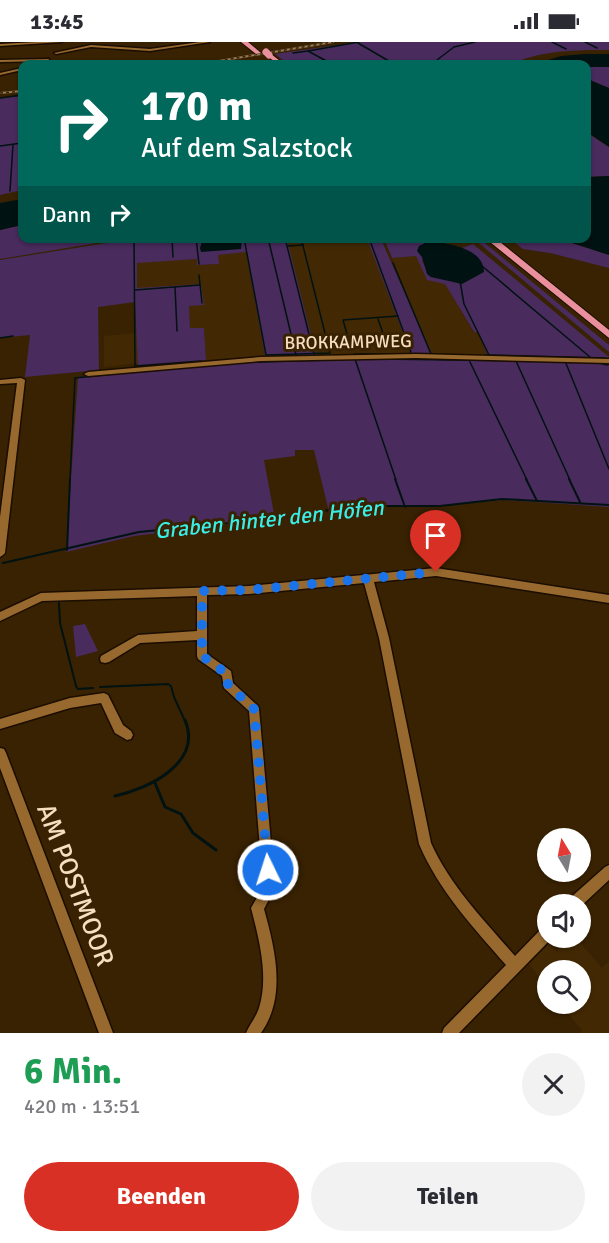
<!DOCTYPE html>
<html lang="de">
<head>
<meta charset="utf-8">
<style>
	body { margin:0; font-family:Signika,sans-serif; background:#f2f2f3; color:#2b2b33; height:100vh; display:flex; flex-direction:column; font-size:22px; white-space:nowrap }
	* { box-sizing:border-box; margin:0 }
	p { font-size:20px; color:#7c7c81 }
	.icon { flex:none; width:33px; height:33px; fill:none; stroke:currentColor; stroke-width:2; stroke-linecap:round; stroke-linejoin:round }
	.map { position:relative; height:991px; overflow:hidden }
	.drawer { display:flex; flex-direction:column; background:#fff; flex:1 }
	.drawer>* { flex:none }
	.hud { position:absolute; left:18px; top:18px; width:573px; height:183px; border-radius:12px; box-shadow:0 2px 4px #0004; background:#00695c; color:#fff; overflow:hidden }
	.needle { width:39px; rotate:350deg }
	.tools { position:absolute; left:537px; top:786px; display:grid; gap:12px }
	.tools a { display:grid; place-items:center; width:54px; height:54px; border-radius:50%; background:#fff; box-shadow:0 2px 4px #0004; font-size:30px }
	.pin { position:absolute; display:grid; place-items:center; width:51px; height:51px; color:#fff; margin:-62px -26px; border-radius:50% 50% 50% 0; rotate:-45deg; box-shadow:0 0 6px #0007 }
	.pin .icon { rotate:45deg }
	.me { position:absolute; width:66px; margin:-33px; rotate:356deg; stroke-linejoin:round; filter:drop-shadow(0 0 4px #0008) }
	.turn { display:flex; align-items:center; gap:21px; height:126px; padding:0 24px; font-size:27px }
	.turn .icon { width:78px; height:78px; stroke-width:2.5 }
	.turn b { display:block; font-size:42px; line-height:51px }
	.then { display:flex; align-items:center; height:57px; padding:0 24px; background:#0003; gap:12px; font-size:22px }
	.round { display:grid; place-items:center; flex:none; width:63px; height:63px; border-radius:32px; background:#f2f2f3 }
	.headline { display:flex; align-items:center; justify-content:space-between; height:102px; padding:0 24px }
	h1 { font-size:36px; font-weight:700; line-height:45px; color:#1e9e55 }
	.primary-button { display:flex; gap:12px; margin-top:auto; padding:12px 24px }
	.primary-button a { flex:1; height:69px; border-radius:36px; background:#d93025; color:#fff; font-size:24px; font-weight:700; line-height:69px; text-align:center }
	.primary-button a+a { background:#f2f2f3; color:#2b2b33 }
	.status { display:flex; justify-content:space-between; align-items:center; height:42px; padding:0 30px; background:#fff; direction:ltr }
	.status svg { height:16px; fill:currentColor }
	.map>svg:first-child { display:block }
</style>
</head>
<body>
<div class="status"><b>13:45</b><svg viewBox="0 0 49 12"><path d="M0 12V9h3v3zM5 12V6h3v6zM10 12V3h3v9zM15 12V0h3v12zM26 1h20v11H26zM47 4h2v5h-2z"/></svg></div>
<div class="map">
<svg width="609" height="991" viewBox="0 0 609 991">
	<rect width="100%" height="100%" fill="#392202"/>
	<g fill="#432903">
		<path d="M287,197H367L411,312L316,313Z"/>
		<path d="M246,210L265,314L206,318L204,286H190L189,264L204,262L137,246V220L197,217L198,223L218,222V213Z"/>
		<path d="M416,214L427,237L445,241L473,290H477L488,315L432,313L392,216Z"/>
		<path d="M137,291L138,321L104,325V294Z"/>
		<path d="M570,896H576L602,926L609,919V991H580L582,988L560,962H580V928H548L547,945L529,922L549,902L557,910Z"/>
	</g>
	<g fill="#492b5d">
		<path d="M358,0H609V8C575,8 543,8 511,22H288L275,12Z"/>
		<path d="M586,25H609V46L592,39L587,33Z"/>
		<path d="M22,54V148L0,153V56Z"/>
		<path d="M586,90L609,105V134L587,135Z"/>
		<path d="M22,183V196L121,197L0,217V188Z"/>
		<path d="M132,197H287L316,313L265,314L246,210L218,213L219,222L197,223V217L137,221V246L201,242L204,263L189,264L190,286H204L206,318L138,326L135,260L98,265L99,328L25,335L30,293L0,296V218Z"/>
		<path d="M367,197H381L432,313L411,312Z"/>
		<path d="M384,197H425L427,200L422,219L431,235L453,238L458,241L484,226L471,211L462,206L473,202L609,315V318L488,315L478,290H474L445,242L427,238L416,214L392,216Z"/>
		<path d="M474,197H480L609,303V310Z"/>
		<path d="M510,197H560L609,213V226L550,211L523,207Z"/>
		<path d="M419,315L603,321L609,324V465L503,458L450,463H377L329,470L314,408H295V414L264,418L275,477L134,494L66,510L78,335L252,320Z"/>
		<path d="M85,582L98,609L76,615L73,584Z"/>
	</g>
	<g fill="#001211">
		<path d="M585,12H609V25H587L586,22H535L561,14Z"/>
		<path d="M586,33L592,39L609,46V105L587,90Z"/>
		<path d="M609,134V213L560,197L586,196L587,135Z"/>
		<path d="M22,157V183L0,188V161Z"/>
		<path d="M203,196L242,197L241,207L201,210L200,206Z"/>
		<path d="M425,197C442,202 483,203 484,230L462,242L431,235L427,232L422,215L417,209L419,204L427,200Z"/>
	</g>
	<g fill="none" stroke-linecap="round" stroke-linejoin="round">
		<g stroke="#001211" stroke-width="1.5">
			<path d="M552,0L566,7"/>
			<path d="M585,0L597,6"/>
			<path d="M358,1L394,22"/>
			<path d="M293,11L308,9"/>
			<path d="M228,22H239"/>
			<path d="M332,22L308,9L359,0"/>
			<path d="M439,22L437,18L454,5L475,0"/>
			<path d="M0,56L22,53"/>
			<path d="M0,104L22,101"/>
			<path d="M10,149L13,103"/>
			<path d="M134,196L135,324L201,319"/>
			<path d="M172,196L173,215"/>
			<path d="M196,196L199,222"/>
			<path d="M244,196L266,313L330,311L301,196"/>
			<path d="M268,196L296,313"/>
			<path d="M285,196L314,312"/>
			<path d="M369,196L411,310"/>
			<path d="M288,204L303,203"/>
			<path d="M393,221L431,312H435"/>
			<path d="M482,224L590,315"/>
			<path d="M199,233L202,261"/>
			<path d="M460,239L464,262L489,313"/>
			<path d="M175,245L177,289"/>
			<path d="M135,248L200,243"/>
			<path d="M378,277L385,297"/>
			<path d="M0,296L13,294"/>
			<path d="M349,299L343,278L398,274"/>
			<path d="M354,312H431"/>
			<path d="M486,313L605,316"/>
			<path d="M355,317L396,438"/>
			<path d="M378,317L534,319"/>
			<path d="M469,318L527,438"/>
			<path d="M516,319L570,438"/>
			<path d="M565,319L609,427"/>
			<path d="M258,320L327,318"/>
			<path d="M599,321L607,323"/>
			<path d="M163,327L250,320"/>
			<path d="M70,438L75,336L152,328"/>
		</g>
		<g stroke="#001211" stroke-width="2">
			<path d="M395,437L405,465"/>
			<path d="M526,437L537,459"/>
			<path d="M569,437L580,460"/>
			<path d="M67,508L70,437"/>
			<path d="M3,521L139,490L261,478L358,464H440L502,457L609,463"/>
			<path d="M59,561L60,581L76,644L78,647L93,646"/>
			<path d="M100,645L168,642L171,644L174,655L185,679"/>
		</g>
		<g stroke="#001211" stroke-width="3">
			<path d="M155,741L165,765L181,772L193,791L216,808"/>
			<path d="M115,754C148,747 203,721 185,678"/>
		</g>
		<g stroke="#1b0d00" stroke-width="3">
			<g id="minor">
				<path d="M37,0H62L0,4V2Z"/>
				<path d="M200,0H210L150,9L91,5L56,12L54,11L91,3L150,7Z"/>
				<path d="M49,17L48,19L0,20V18Z"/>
				<path d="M22,26V28L0,33V31Z"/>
				<path d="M416,312L609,317V321L416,316L261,319L88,334L84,332L88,330L261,315Z"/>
				<path d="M21,336L25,338L5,511L3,513L0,515V475L17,341L0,342V338Z"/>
				<path d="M436,526L609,553V561L436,534L374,540L389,596L431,801C451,845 484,878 515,914L543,885L548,884V896H552L459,991H442L444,986L506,923C473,885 439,849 419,802L379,596L364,541L249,552L207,553V612L231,629L233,641L258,664L259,667L275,846L264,867C275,907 287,954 261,991H246C250,982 256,975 259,966C269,934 259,897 251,866L263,845L249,669L224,646L222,634L198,617L197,614V598L140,601L109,620L105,621L101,620L100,617L101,614L138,593L197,589V554L42,559L0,579V570L41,551L249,544Z"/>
				<path d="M104,651L108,653L123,683L131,689L133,693L131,697L127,698L115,691L101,661L70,666L0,687V677L70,656Z"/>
				<path d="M0,706L4,707L6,711L113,991H99L0,726Z"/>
				<path d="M609,823V838L580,865V862H568L569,857L605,825Z"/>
			</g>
		</g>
		<g stroke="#1b0d00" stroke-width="2">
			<g id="highway">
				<path d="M241,0H248L261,11L256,12Z"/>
				<path d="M267,12H271L284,22H278L267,14Z"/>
				<path d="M485,196H495L609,288V296Z"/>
			</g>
		</g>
		<use href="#minor" fill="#97692e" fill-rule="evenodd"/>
		<use href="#highway" fill="#ea909d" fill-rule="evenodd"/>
		<g stroke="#967d5f" stroke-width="2">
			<g id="rail">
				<path d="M201,22L333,0"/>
				<path d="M0,51L22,49"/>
			</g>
		</g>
		<use href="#rail" stroke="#392202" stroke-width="1.5" stroke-dasharray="3" stroke-linecap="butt"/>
		<g stroke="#1b0d00" stroke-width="8" stroke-linecap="butt">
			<path id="highway-bridge" d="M266,10L269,13"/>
		</g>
		<use href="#highway-bridge" stroke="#ea909d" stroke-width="7"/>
	</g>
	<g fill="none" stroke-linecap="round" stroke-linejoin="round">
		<path stroke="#1a73e8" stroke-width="10" stroke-dasharray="0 18" d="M268,828L254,667L228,643L227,632L202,614V549L249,548L436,530"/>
	</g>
	<g text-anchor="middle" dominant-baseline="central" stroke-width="6" stroke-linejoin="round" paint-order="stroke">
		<g font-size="18" fill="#f8dec1" stroke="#392202">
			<text transform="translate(348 300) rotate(-1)">BROKKAMPWEG</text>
		</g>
		<g font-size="22" font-style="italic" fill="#3aede5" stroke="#392202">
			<text transform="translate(269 477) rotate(-6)">Graben hinter den Höfen</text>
		</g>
		<g font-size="26" fill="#f8dec1" stroke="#392202">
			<text transform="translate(75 843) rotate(69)">AM POSTMOOR</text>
		</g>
	</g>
</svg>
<div class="tools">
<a><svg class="needle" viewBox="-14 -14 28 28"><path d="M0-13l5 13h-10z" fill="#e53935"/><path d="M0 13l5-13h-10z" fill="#7c7c81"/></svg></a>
<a><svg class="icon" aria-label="sound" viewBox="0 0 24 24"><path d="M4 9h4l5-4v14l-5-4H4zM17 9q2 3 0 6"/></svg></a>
<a><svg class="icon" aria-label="search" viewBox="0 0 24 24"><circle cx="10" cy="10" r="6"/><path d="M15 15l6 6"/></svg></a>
</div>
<div class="pin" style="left:436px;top:530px;background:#d93025"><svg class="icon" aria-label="arrive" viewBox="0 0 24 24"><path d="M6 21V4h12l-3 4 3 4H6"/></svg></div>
<svg class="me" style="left:268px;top:828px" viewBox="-20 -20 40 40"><circle r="17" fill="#1a73e8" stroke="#fff" stroke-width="3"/><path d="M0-11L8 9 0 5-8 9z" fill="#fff"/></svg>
<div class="hud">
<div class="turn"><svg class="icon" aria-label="right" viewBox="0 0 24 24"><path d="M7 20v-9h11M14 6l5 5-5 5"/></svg><div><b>170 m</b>Auf dem Salzstock</div></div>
<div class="then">Dann<svg class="icon" aria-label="right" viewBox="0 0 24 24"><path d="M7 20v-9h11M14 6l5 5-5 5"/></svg></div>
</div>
</div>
<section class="drawer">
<div class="headline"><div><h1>6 Min.</h1><p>420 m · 13:51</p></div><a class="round"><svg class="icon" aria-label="close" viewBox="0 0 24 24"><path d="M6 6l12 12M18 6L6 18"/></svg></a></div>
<div class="primary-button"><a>Beenden</a><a>Teilen</a></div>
</section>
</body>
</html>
